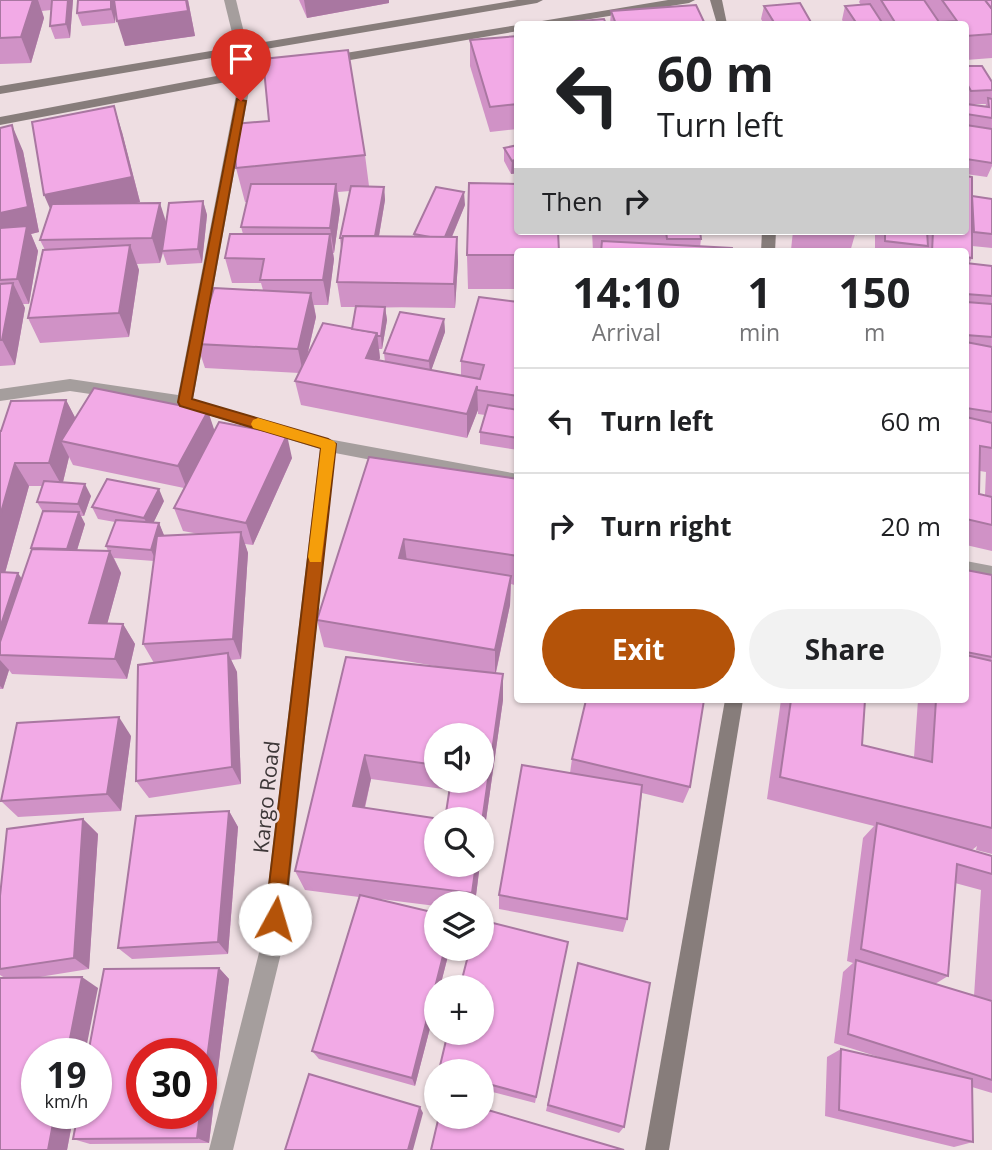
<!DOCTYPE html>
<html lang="en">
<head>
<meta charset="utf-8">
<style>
	body { margin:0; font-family:"Open Sans",sans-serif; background:#f2f2f2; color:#202124; height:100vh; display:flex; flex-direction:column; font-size:26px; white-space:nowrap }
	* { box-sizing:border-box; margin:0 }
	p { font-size:23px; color:#757577 }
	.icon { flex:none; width:38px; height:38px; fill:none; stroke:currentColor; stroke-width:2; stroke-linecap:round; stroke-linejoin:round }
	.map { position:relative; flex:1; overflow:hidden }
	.sheet { position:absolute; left:514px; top:248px; width:455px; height:455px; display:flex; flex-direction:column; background:#fff; border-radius:7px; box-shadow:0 2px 5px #0004 }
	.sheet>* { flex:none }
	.hud { position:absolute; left:514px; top:21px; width:455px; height:214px; border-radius:7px; box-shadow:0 2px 5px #0004; background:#fff; color:#202124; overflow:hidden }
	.controls { position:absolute; left:424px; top:723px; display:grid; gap:14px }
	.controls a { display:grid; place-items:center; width:70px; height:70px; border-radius:50%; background:#fff; box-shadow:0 2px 5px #0004; font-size:35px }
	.speed { position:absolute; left:21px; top:1038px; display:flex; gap:14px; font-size:35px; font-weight:700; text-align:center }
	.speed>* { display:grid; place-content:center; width:91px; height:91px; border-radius:50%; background:#fff; box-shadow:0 2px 5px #0004; line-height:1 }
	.speed small { font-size:18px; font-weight:400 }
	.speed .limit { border:10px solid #d22; background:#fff; color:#111 }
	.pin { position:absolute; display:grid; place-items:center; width:60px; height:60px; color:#fff; margin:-72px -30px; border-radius:50% 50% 50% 0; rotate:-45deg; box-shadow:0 0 7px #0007 }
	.pin .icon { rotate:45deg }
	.me { position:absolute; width:77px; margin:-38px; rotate:6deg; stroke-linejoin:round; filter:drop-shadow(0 0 5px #0008) }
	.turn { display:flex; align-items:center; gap:24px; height:147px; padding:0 28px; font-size:32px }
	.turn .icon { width:91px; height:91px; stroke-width:2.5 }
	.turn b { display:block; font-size:49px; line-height:60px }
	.then { display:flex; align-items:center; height:66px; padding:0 28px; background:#0003; gap:14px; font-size:26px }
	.eta { display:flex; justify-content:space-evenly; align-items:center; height:119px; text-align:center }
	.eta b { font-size:42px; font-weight:700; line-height:49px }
	.primary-button { display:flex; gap:14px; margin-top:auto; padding:14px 28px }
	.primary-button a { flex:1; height:80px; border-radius:42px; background:#b45309; color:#fff; font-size:28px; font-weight:700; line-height:80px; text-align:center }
	.primary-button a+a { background:#f2f2f2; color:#202124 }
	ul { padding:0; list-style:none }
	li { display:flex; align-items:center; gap:21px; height:105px; padding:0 28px; border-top:2px solid #e0e0e0 }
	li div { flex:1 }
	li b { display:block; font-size:26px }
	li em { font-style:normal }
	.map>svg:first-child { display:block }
</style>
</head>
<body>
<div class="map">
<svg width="992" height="1150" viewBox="0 0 992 1150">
	<rect width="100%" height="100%" fill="#eedee2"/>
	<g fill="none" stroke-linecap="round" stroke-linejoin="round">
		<g fill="#a59e9d" fill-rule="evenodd">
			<path d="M224,0H236L248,49L246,52L236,49Z"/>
			<path d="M246,70L252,74L193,399L328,439L518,474V488L335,453L283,945L233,1150H209L261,945L320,449L185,408L70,391L0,401V389L70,379L178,395L240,74Z"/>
			<path d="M966,561L992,566V580L966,575Z"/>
		</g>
		<g fill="#877d7b" fill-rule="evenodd">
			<path d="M517,0H543L537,3L0,94V86Z"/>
			<path d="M668,0H695L689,3L560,24H536L542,21Z"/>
			<path d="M710,0H722L727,24H717Z"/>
			<path d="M518,25V31L327,64L321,60L327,56Z"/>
			<path d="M285,63L289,64V70L0,125V117Z"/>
			<path d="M762,231H776L775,252H761Z"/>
			<path d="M725,700H743L669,1150H645Z"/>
		</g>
	</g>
	<g fill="#d092c6" fill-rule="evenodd">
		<path d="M0,0H73L70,38L55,39L50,26L51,10L42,11L44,18L31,63L0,64Z"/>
		<path d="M188,0L195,36L125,46L116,11L115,23L82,26L77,13Z"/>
		<path d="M299,0H389V3L307,18Z"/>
		<path d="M860,0H992V58L966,60V24H845L842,20L845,6L861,5L859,2Z"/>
		<path d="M764,6L812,24H764L761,19Z"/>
		<path d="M611,11L705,24H610Z"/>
		<path d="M518,36V129L490,132L470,66V40Z"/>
		<path d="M966,66L992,82V166L987,177L966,174ZM975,104H986L985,107L968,105Z"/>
		<path d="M0,128L23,151L39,232L31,234L38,251L29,304H23L25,308L15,365L0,366Z"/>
		<path d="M122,132L140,202L137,203L166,222L203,201L207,215L202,263L167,265L163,253L160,263L137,264L139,270L129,337L40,343L28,318L45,250L40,240Z"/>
		<path d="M518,145V173L511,174L504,161V148Z"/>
		<path d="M365,155L369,186L384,187L385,200L379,236L414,237V234L465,205L452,237H457L458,262L455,308L384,307H385L387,320L382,349H379L380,358L379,360L385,362L384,353L444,319L445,332L431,370L461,376V361L518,302V450L480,444V432L485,415L478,414V410L467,438L301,405L295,381L299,373L205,368L197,344L263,290L261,283H232L225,258L243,234L241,227L247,202H245L236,168ZM350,191L340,238L341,249L337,282L341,307H356L352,329L307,357L316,317L314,305H328L334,259L333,253H334L340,210L338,192Z"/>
		<path d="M972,196L992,199V248L972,246V258L969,264L992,266V551L966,545V252H875V231H966ZM980,471L986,472L985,495L979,494Z"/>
		<path d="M592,231H700L701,239L700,247L733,252H593Z"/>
		<path d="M793,231H856L850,252H802L791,250Z"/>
		<path d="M518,252V289H468L467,255Z"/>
		<path d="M66,400L75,418L214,430L292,458L253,545L245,544L248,553L241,659L231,660L237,672L241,784L149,798L136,781L154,663L143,644L154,561L114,558L121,573L107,624H123L135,644L127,679L12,674L9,670L3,689H0V431ZM69,457L73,465L184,488L174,508L183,531L199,534L164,536L159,523H153L164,501L92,507L98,519L115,522L106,546L108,551L77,550L85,524L81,516H84L91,496L63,482ZM29,486H43L37,502L43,512L31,548L32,550L22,579L5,573Z"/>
		<path d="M369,457L518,479V586L511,584L510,605L496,673L503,674V700L481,855V819L450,790L371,779L365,808L436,864H480L475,903H436V906L372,898L436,948H450L440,987H436V1005L415,1086L319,1059L312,1051L359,897L305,890L295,871L346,657L447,668L324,647L317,620ZM436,735L481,780H436Z"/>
		<path d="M966,570L992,575V854L976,850L977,846L972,850L992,856V1093L972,1087L973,1142L954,1147L825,1116L827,1057L841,1049L882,1058L834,1043L843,972L853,963L847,961L863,838L874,826L767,799L781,700H865L862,745L914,757L918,700H966ZM955,883L981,890L974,996L935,984L948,976Z"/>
		<path d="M131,736L121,811L18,817L1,801Z"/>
		<path d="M572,759L690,787L683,803L642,793L627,919L623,932L499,909V895L570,773Z"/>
		<path d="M229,811L238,827L228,954L132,959L118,948Z"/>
		<path d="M83,819L98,834L89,969L33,978L98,988L37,1113H74L67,1150H0L5,978L0,975V896Z"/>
		<path d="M568,942L535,1103L481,1089V1071H439Z"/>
		<path d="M578,963L624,1127L619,1133L546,1111Z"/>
		<path d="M219,968L229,979L209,1143L90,1144L73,1139Z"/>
	</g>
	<g fill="#a977a1">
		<path d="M33,0H38L44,18L31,63L21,37Z"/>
		<path d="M68,0H73L70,38L66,24Z"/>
		<path d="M111,0H116L115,23L111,9Z"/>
		<path d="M188,0L195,36L125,46L117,21Z"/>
		<path d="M304,0H389V3L307,18Z"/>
		<path d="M114,106L122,132L140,202L55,220L44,195Z"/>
		<path d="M12,125L23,151L39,232L31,234L38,251L29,304L0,240V213Z"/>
		<path d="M518,159V173L511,174L512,161Z"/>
		<path d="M336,184L340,210L334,253L330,228Z"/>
		<path d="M384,187L385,200L376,253L374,239Z"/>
		<path d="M464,192L465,205L445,253L444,239Z"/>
		<path d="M203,201L207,215L202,263L198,249Z"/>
		<path d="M160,203L168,228L160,263L152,238Z"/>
		<path d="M330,234L334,259L328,305L323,280Z"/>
		<path d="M457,237L458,262L455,308L454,284Z"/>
		<path d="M130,245L139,270L129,337L119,313Z"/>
		<path d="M13,283L25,308L15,365L2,340Z"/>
		<path d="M311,293L316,317L303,373L298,349Z"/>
		<path d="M385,307L387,320L382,349L381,336Z"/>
		<path d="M444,319L445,332L430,374L429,361Z"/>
		<path d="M377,333L380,358L369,382L366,358Z"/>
		<path d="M477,386L478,410L467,438V414Z"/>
		<path d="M66,400L78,423L61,441L69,457L62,486L49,463Z"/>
		<path d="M208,411L216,435L187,489L178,466Z"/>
		<path d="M287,435L292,458L253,545L246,523Z"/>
		<path d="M15,463L29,486L0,591V516Z"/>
		<path d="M85,484L91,496L84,516L78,504Z"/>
		<path d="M159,489L164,501L150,530L144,518Z"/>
		<path d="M79,512L85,524L74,560L67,549Z"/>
		<path d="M159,523L164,535L156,561L151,550Z"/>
		<path d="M241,532L248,553L241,659L233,639Z"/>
		<path d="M404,539L408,569L399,558Z"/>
		<path d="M110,551L121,573L102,643L89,623Z"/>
		<path d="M18,573L32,594L0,655V628Z"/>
		<path d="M511,576L510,605L495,676V650Z"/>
		<path d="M123,624L135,644L127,679L115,659Z"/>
		<path d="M228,653L237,672L241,784L232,767Z"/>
		<path d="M0,660L9,670L3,689L0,686Z"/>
		<path d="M503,674V700L481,855V829Z"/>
		<path d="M119,717L131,736L121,811L107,794Z"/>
		<path d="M365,755L371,779L360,827L353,806Z"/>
		<path d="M229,811L238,827L228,954L218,942Z"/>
		<path d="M83,819L98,834L89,969L74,958Z"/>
		<path d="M476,864H480L475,903H473L472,893Z"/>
		<path d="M445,948H450L440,987H436V1005L415,1086L412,1078Z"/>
		<path d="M219,968L229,979L209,1143L197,1138L200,1113H201V1104Z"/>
		<path d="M82,977L98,988L85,1054H67Z"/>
		<path d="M420,1107L423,1113L413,1150H408Z"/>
		<path d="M55,1113H74L67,1150H48Z"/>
	</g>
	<g fill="#f2aae6" stroke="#a977a1" stroke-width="2">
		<path d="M0,0H33L21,37L0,38Z"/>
		<path d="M52,0H68L66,24L50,26Z"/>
		<path d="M78,0H111V9L77,13Z"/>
		<path d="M114,0H186L188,11L117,21Z"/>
		<path d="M881,0H924L939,22L957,21L942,0H985L992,9V34L966,36V24H896Z"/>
		<path d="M985,0H992V9Z"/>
		<path d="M800,3L812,24H775L764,6Z"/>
		<path d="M870,4L883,24H857L845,6Z"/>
		<path d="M696,5L705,24H616L611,11Z"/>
		<path d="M604,19L606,24H570V22Z"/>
		<path d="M844,23V24H820Z"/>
		<path d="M518,36V104L490,107L470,40Z"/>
		<path d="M348,50L365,155L236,168L234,124L269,121L263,59Z"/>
		<path d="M966,66H982L992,82V90L971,91L966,82Z"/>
		<path d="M988,98L992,99V118L966,114V104L989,107Z"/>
		<path d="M114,106L132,177L44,195L32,122Z"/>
		<path d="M12,125L28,207L0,213V128Z"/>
		<path d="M966,125L992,129V163L966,159Z"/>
		<path d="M518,145V159L512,161L504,148Z"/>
		<path d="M966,176L972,177V258L966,257V252H932L933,231H966Z"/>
		<path d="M469,183L518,184V231H558L559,252H518V255H467Z"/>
		<path d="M251,184H336L330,228L241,227Z"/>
		<path d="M351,186L384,187L375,236H343V238H340Z"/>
		<path d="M436,187L464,192L445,237H430L414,234Z"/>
		<path d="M972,196L992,199V234L974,232Z"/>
		<path d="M203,201L198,249L162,251L169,203Z"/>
		<path d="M160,203L152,238L40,240L52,204Z"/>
		<path d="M27,226L17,279L0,280V228Z"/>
		<path d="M666,231H700L701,239H667Z"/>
		<path d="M838,231H856V234Z"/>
		<path d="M885,231H927L928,246L885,241Z"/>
		<path d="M230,234H330L323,280H260L264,259L225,258Z"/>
		<path d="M343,236L457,237L454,284L337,282Z"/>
		<path d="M602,241L732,248L733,252H601Z"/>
		<path d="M130,245L119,313L28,318L43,250Z"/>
		<path d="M966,263L992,266V296L966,294Z"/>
		<path d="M13,283L2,340H0V284Z"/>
		<path d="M214,288L311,293L298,349L197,344Z"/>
		<path d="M479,297L518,302V338L516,345L518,346V396L477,390V386L467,414L295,381L323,323L377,333L366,358L480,379L484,365L461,361Z"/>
		<path d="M966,302L992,304V337L966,335Z"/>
		<path d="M356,306L385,307L381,336H377V333L352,329Z"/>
		<path d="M400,312L444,319L429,361L384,353Z"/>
		<path d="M966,342L992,347V412L966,408Z"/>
		<path d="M94,388L208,411L178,466L61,441Z"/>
		<path d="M66,400L49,463H15L0,516V431H1L11,401Z"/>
		<path d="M488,405L518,410V438L480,432Z"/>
		<path d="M966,417L992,423V448L980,446L979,494L992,497V525L966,519Z"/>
		<path d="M219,422L287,435L246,523L174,508Z"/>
		<path d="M369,457L518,479V556L404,539L399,558L511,576L495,650L317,620Z"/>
		<path d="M107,479L159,489L144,518L92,507Z"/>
		<path d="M44,481L85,484L78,504L37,502Z"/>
		<path d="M43,511L79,512L67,549L31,548Z"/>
		<path d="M116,520L159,523L151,550L106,546Z"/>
		<path d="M241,532L233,639L143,644L157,536Z"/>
		<path d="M32,549L110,551L89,623L123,624L115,659L0,655V642Z"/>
		<path d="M966,570L992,575V657L966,652Z"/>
		<path d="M0,572L18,573L0,628Z"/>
		<path d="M228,653L232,767L136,781L138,665Z"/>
		<path d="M966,655L992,661V828L780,777L791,700H865L862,745L932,762L936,700H966Z"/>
		<path d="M346,657L503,674L481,829V819H445L451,780H481V735H436V765L365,755L353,806L440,819H436V864H476L472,893L295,871Z"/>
		<path d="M586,700H704L690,787L572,759Z"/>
		<path d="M119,717L107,794L1,801L17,723Z"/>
		<path d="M522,765L642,785L627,919L499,895Z"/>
		<path d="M229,811L218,942L118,948L136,816Z"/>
		<path d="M83,819L74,958L0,969V896L7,829Z"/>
		<path d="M877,823L992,856V874L957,864L948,976L861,949Z"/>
		<path d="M360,895L436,913V948H445L412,1078L312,1051Z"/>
		<path d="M481,920L568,942L536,1097L481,1082V1071L439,1070L448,1032H481V987H460L470,948H481Z"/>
		<path d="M856,960L992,1001V1080L848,1034Z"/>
		<path d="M578,963L650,983L624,1127L548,1105Z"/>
		<path d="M219,968L201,1104V1054H142V1113H200L197,1138L73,1139L78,1113H96V1054H88L104,969Z"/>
		<path d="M82,977L67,1054H37V1113H55L48,1150H0V978Z"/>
		<path d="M841,1049L972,1079L973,1142L839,1110Z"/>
		<path d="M309,1074L420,1107L408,1150H285Z"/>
		<path d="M481,1108L624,1150H431L439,1116H481Z"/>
	</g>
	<path fill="#b45309" stroke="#753606" stroke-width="2" d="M237,99L246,101L192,399L328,439L336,444L284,919L282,926L275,929L268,926L265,919L321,448L180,406L178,402Z"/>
	<path fill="#f59e0b" d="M258,418L334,441L336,444L321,562H310L308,557L321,448L253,428L251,424L253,420Z"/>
	<g text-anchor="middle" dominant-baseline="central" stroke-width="5" stroke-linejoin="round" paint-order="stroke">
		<g font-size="21" fill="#3d3738" stroke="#eedee2">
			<text transform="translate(266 797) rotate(-84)">Kargo Road</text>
		</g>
	</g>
</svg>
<div class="controls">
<a><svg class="icon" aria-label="sound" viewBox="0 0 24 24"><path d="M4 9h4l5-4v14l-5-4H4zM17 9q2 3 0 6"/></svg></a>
<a><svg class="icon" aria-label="search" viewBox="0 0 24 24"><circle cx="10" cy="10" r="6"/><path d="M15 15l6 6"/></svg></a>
<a><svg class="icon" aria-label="layers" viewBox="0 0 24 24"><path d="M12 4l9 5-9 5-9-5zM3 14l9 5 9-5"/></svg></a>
<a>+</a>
<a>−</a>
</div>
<div class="speed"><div>19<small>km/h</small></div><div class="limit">30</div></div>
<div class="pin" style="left:241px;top:101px;background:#d93025"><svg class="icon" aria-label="arrive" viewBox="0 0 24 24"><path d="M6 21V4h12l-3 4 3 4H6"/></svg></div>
<svg class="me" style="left:275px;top:919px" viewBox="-20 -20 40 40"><circle r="19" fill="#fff"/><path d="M0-13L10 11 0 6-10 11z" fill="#b45309"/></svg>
<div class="hud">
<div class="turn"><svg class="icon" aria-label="left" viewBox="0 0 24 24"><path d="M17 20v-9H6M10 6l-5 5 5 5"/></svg><div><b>60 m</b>Turn left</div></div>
<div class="then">Then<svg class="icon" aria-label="right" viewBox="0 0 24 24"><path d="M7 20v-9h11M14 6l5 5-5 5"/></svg></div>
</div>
<section class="sheet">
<div class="eta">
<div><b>14:10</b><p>Arrival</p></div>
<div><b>1</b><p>min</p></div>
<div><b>150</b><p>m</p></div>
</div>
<ul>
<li><svg class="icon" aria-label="left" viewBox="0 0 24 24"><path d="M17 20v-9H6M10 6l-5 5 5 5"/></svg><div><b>Turn left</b></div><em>60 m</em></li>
<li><svg class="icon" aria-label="right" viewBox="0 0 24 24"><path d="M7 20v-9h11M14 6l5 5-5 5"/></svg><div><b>Turn right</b></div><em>20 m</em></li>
</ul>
<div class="primary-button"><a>Exit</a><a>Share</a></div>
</section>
</div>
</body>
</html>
